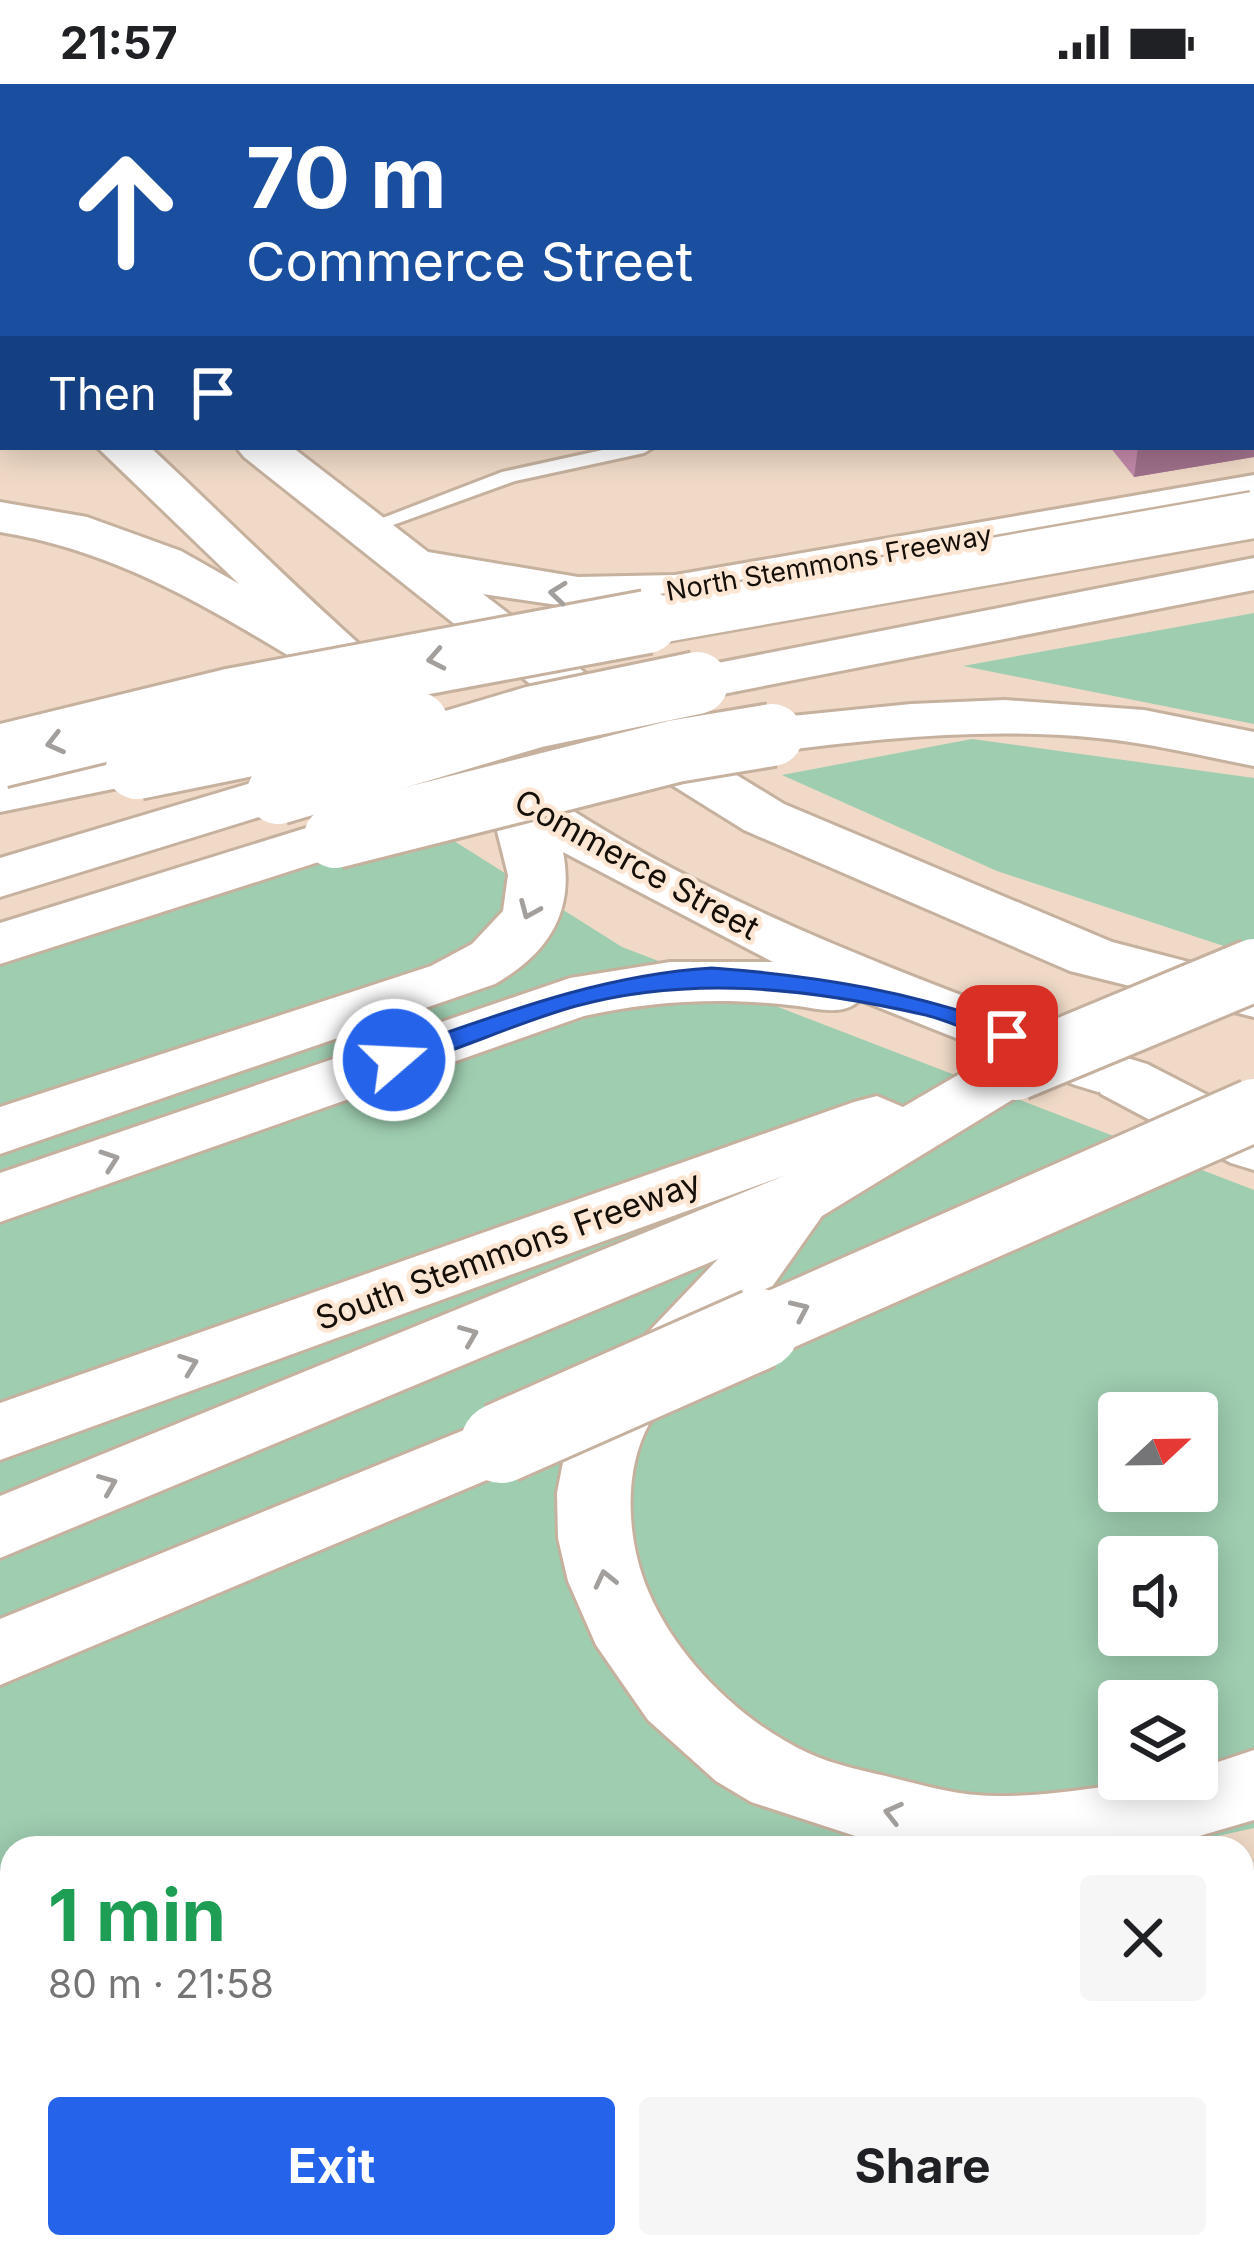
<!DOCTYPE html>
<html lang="en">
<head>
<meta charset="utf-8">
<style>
	body { margin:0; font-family:Inter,sans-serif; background:#f6f6f6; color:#202124; height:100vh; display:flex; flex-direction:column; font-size:45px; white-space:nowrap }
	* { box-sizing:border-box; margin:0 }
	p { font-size:39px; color:#757577 }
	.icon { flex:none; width:66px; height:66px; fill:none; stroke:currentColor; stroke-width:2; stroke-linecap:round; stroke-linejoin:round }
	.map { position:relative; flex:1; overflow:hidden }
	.panel { position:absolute; left:0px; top:1752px; width:1254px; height:423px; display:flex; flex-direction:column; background:#fff; border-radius:36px 36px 0 0; box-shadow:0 6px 30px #0003 }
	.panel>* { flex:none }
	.hud { position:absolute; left:0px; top:0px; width:1254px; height:366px; box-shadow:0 6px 30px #0003; background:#1a4fa0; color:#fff; overflow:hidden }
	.needle { width:78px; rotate:68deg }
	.fabs { position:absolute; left:1098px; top:1308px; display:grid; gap:24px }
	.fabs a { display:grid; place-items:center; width:120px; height:120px; border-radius:12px; background:#fff; box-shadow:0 6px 30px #0003; font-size:60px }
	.pin { position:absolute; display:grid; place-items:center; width:102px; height:102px; color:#fff; margin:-51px; border-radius:24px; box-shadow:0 6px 18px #0006 }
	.me { position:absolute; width:132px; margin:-66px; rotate:71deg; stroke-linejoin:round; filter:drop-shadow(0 0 9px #0008) }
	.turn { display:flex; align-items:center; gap:42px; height:252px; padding:0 48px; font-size:54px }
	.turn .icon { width:156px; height:156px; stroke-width:2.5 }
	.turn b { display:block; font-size:84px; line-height:102px }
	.then { display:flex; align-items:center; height:114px; padding:0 48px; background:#0003; gap:24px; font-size:45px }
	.round { display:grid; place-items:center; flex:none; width:126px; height:126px; border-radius:12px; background:#f6f6f6 }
	.head { display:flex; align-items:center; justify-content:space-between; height:204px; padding:0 48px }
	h1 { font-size:72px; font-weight:700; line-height:90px; color:#1e9e55 }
	.primary-button { display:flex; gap:24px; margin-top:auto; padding:24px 48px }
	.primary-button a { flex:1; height:138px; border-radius:12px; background:#2563eb; color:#fff; font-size:48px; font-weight:700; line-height:138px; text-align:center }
	.primary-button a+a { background:#f6f6f6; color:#202124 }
	.status { display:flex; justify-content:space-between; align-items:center; height:84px; padding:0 60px; background:#fff; direction:ltr }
	.status svg { height:33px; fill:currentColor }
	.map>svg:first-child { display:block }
</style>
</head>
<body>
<div class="status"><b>21:57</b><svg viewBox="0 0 49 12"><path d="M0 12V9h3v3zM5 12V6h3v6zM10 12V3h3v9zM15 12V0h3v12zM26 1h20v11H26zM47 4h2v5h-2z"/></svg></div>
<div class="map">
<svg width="1254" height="2173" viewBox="0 0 1254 2173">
	<rect width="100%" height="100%" fill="#f0dac7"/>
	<g fill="#9ecdb0" fill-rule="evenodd">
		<path d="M1254,529V640L963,582Z"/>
		<path d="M972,655L1254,694V872L997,787L782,691Z"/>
		<path d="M443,750L622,863L1254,1106V1744L1164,1764H12V1973L0,1975V880L290,771ZM1119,1329H1197V1407H1119ZM1119,1473H1197V1551H1119ZM1119,1617H1197V1695H1119Z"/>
	</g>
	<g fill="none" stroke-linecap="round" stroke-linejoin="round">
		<g stroke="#c6b19f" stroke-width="6">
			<g id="service">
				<path d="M108,0H127L129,3H110Z"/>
				<path d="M0,126H3L0,137Z"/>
				<path d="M616,363H654L644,369L515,397L371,449H357L354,445L502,388Z"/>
			</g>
		</g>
		<g stroke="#c6b19f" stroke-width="6">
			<path id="tertiary" d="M522,2163H1084L1089,2173H517Z"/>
		</g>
		<g stroke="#c6b19f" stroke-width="6">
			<g id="secondary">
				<path d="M0,132L3,133V161L0,160Z"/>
				<path d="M0,242L3,243V272L0,271Z"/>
				<path d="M3,326V356L0,357V327Z"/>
				<path d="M97,363H150C276,481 398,608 541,706C716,825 924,897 1121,971L1130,986L1121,1001L1098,1008L1075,1001L860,916C843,932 820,925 798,922C726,913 655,916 584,932L0,1138V1089L570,894L670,878H773L563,768C575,829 547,870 495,900L0,1070V1023L431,882L472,860L503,827L508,791L491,723L343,600Z"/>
				<path d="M236,363H292L428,468L578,493L675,491L1254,391V421L675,523L578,524L483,510L646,636L784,720L1112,858L1254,895V933L1070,887L744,746L606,660L244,373Z"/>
				<path d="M1254,1794V1868L1242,1872V1798Z"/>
				<path d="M12,1983V2065L0,2066V1984Z"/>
			</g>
		</g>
		<g stroke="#c6b19f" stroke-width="6">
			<g id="motorway">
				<path d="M0,418L87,433L181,467L391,586L399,598L391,610L372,614L353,610C236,542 136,470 0,448Z"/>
				<path d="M1254,474V506L697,615L678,611L670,599L678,587L697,583Z"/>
				<path d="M1005,616L1144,626L1254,648V682C1202,672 1151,659 1098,654C989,643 880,654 772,668L752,663L744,651L752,639L772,634L911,620Z"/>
				<path d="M137,667L157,672L165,684L157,696L0,728V692Z"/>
				<path d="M278,691L298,697L307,709L298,721L0,813V774Z"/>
				<path d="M335,735L356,740L364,753L356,766L0,880V839Z"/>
				<path d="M1016,963L1038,970L1048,985L1038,1000L822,1132L762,1217L649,1340C622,1389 627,1459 649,1509C678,1576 743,1639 808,1669C836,1682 867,1687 897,1695C930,1703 960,1712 996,1712C1064,1713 1129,1695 1197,1695V1685L1254,1666V1736L1158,1764H892L751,1718L716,1697L648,1636L596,1561L568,1497L558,1454L557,1409L566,1363L598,1301L718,1175L0,1474V1412L786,1091L0,1376V1319L854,1018L877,1012L903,1023L994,970Z"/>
				<path d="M1124,973L1147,980L1254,1035V1086L1231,1079L1101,1010L1092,995L1101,980Z"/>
				<path d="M501,1331L527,1339L537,1359L527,1379L0,1601V1535Z"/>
				<rect x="0" y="1851" width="12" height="78"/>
			</g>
		</g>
		<g stroke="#85766a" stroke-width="6" stroke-dasharray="4.5 6" stroke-linecap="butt">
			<path d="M182,0L187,3"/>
			<path d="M619,0L624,3"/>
		</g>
		<use href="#service" fill="#fff" fill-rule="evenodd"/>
		<use href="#tertiary" fill="#fff" fill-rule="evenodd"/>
		<use href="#secondary" fill="#fff" fill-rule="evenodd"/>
		<use href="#motorway" fill="#fff" fill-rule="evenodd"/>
		<g stroke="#c6b19f" stroke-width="51" stroke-linecap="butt">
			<path id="motorway-bridge-far2" d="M630,541L1254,431"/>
		</g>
		<g stroke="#c6b19f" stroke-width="68" stroke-linecap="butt">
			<g id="motorway-bridge-far1">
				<path d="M0,672L229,616L647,538"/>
				<path d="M137,684L340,643L417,639"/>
				<path d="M278,709L534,633L697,599"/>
				<path d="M335,753L676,667L772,651"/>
				<path d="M1016,985L1254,886"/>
				<path d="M752,1248L1254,1026"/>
			</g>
		</g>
		<g stroke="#c6b19f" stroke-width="86" stroke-linecap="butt">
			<path id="motorway-bridge" d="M501,1359L759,1245"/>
		</g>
		<use href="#motorway-bridge-far2" stroke="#fff" stroke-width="46"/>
		<use href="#motorway-bridge-far1" stroke="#fff" stroke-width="62"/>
		<use href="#motorway-bridge" stroke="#fff" stroke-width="80"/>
	</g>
	<g fill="#c48aab">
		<path d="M223,0H522V3H227Z"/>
		<path d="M1019,0H1127L1119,3H1024Z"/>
		<path d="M1254,87V373L1134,393L1110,363H1251Z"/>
	</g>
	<g fill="#a0708b">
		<path d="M451,0H522V3H441Z"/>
		<path d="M1064,0H1127L1119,3H1064Z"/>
		<path d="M1251,333H1254V373L1134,393L1138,363H1251Z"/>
	</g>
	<g fill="#e4a0c7" stroke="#a0708b" stroke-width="3">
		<path d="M270,0H451L441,3H260Z"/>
		<path d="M1254,87V333H1251V88Z"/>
	</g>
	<defs><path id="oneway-chevron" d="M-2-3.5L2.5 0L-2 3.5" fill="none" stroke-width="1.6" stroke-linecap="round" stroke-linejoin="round" transform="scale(3)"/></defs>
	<g stroke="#a29f9d">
		<use href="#oneway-chevron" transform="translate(558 509) rotate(-174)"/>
		<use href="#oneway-chevron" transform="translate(436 575) rotate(169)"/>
		<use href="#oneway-chevron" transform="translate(55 659) rotate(166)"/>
		<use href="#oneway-chevron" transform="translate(529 826) rotate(113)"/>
		<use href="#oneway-chevron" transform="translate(110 1076) rotate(-19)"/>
		<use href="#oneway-chevron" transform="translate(800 1226) rotate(-24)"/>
		<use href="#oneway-chevron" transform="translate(469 1251) rotate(-22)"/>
		<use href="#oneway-chevron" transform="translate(189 1280) rotate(-20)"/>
		<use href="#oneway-chevron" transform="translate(108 1400) rotate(-22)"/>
		<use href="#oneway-chevron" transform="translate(605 1495) rotate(-103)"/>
		<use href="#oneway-chevron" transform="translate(893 1729) rotate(-166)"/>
	</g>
	<path fill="#2563eb" stroke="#184099" stroke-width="3" d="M712,884C821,892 914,908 1017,946L1020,952L1007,961C978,952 951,936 921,930C806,904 691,891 576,922C515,939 456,968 394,985L381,976L385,970C493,933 597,891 712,884Z"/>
	<g text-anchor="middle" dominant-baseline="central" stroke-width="9" stroke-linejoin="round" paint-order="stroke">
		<g font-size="27" fill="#160f09" stroke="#fde7d4">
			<text transform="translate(829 479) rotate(-10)">North Stemmons Freeway</text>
		</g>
		<g font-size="33" fill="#160f09" stroke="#fde7d4">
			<text transform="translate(637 780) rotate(29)">Commerce Street</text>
			<text transform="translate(508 1166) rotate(-20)">South Stemmons Freeway</text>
		</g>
	</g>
</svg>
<div class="fabs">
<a><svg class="needle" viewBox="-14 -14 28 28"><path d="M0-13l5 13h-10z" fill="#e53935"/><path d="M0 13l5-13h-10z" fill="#757577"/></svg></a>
<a><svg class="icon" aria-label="sound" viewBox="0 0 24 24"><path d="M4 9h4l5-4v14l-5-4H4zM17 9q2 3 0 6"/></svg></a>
<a><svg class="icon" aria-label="layers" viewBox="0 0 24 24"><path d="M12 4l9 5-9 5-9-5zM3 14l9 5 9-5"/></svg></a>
</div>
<div class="pin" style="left:1007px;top:952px;background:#d93025"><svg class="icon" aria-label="arrive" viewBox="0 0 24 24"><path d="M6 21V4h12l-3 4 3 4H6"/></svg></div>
<svg class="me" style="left:394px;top:976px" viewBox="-20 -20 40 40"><circle r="17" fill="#2563eb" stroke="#fff" stroke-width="3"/><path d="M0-11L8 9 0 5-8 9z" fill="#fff"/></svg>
<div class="hud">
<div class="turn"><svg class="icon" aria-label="ahead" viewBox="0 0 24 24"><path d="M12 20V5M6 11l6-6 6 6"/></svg><div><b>70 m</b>Commerce Street</div></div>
<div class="then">Then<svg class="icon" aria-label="arrive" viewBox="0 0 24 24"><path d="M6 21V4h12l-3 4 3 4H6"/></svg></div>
</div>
<section class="panel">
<div class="head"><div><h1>1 min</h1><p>80 m · 21:58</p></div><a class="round"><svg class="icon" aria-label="close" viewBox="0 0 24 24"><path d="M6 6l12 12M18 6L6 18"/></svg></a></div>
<div class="primary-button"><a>Exit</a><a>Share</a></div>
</section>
</div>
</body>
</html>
